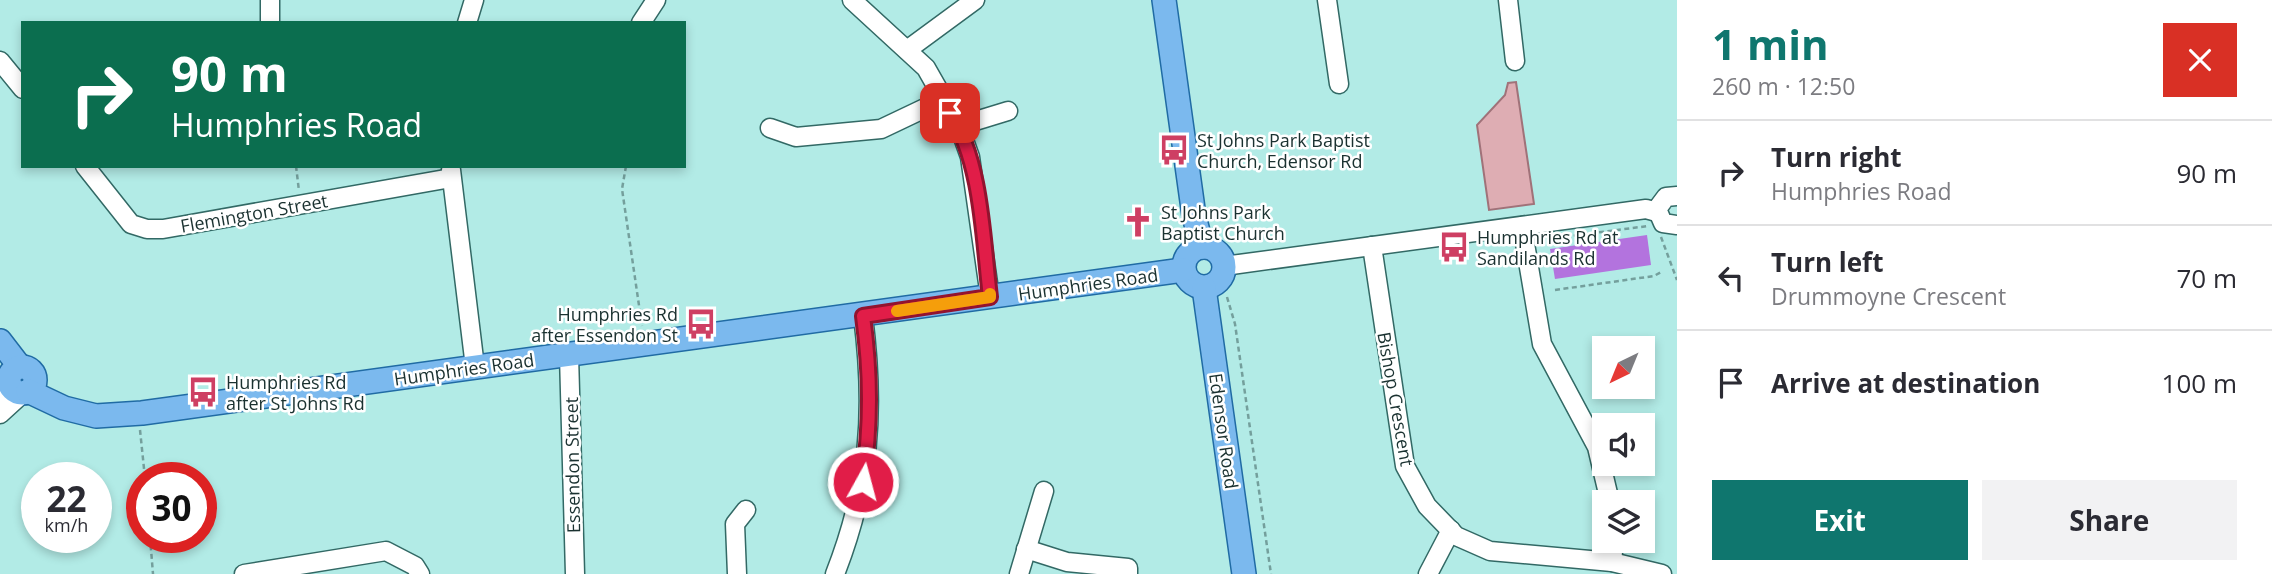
<!DOCTYPE html>
<html lang="en">
<head>
<meta charset="utf-8">
<style>
	body { margin:0; font-family:"Open Sans",sans-serif; background:#f2f2f3; color:#2b2b33; height:100vh; display:flex; flex-direction:column; font-size:26px; white-space:nowrap }
	* { box-sizing:border-box; margin:0 }
	p { font-size:23px; color:#7c7c81 }
	.icon { flex:none; width:38px; height:38px; fill:none; stroke:currentColor; stroke-width:2; stroke-linecap:round; stroke-linejoin:round }
	.map { position:relative; flex:1; overflow:hidden }
	.side { display:flex; flex-direction:column; background:#fff; width:595px }
	.side>* { flex:none }
	.top-card { position:absolute; left:21px; top:21px; width:665px; height:147px; border-radius:0px; box-shadow:0 4px 10px #0003; background:#0b6e4f; color:#fff; overflow:hidden }
	.needle { width:46px; rotate:223deg }
	.buttons { position:absolute; left:1592px; top:336px; display:grid; gap:14px }
	.buttons a { display:grid; place-items:center; width:63px; height:63px; border-radius:0px; background:#fff; box-shadow:0 4px 10px #0003; font-size:35px }
	.speed { position:absolute; left:21px; top:462px; display:flex; gap:14px; font-size:35px; font-weight:700; text-align:center }
	.speed>* { display:grid; place-content:center; width:91px; height:91px; border-radius:50%; background:#fff; box-shadow:0 4px 10px #0003; line-height:1 }
	.speed small { font-size:18px; font-weight:400 }
	.speed .limit { border:10px solid #d22; background:#fff; color:#111 }
	.pin { position:absolute; display:grid; place-items:center; width:60px; height:60px; color:#fff; margin:-30px; border-radius:14px; box-shadow:0 4px 10px #0006 }
	.me { position:absolute; width:77px; margin:-38px; rotate:7deg; stroke-linejoin:round; filter:drop-shadow(0 0 5px #0008) }
	.turn { display:flex; align-items:center; gap:24px; height:147px; padding:0 35px; font-size:32px }
	.turn .icon { width:91px; height:91px; stroke-width:2.5 }
	.turn b { display:block; font-size:49px; line-height:60px }
	.round { display:grid; place-items:center; flex:none; width:74px; height:74px; border-radius:0px; background:#f2f2f3 }
	.headline { display:flex; align-items:center; justify-content:space-between; height:119px; padding:0 35px }
	h1 { font-size:42px; font-weight:700; line-height:52px; color:#0f766e }
	.button { display:flex; gap:14px; margin-top:auto; padding:14px 35px }
	.button a { flex:1; height:80px; border-radius:0px; background:#0f766e; color:#fff; font-size:28px; font-weight:700; line-height:80px; text-align:center }
	.button a+a { background:#f2f2f3; color:#2b2b33 }
	ul { padding:0; list-style:none }
	li { display:flex; align-items:center; gap:21px; height:105px; padding:0 35px; border-top:2px solid #e1e1e2 }
	li div { flex:1 }
	li b { display:block; font-size:26px }
	li em { font-style:normal }
	main { display:flex; flex:1; min-height:0 }
	.map>svg:first-child { display:block }
</style>
</head>
<body>
<main>
<div class="map">
<svg width="1677" height="574" viewBox="0 0 1677 574">
	<rect width="100%" height="100%" fill="#b2ebe6"/>
	<path fill="#b373de" d="M1647,235L1651,265L1555,279L1550,249Z"/>
	<path fill="#deadb3" stroke="#a07279" stroke-width="2" d="M1516,82L1534,204L1489,210L1477,125L1505,95L1508,83Z"/>
	<g fill="none" stroke-linecap="round" stroke-linejoin="round">
		<g stroke="#326965" stroke-width="21">
			<g id="minor">
				<path d="M270,0V23"/>
				<path d="M852,0L926,68L959,126L970,157L990,297"/>
				<path d="M1327,0L1339,84"/>
				<path d="M1508,0L1515,61"/>
				<path d="M467,23L474,0"/>
				<path d="M641,23L656,0"/>
				<path d="M907,50L975,0"/>
				<path d="M0,61L23,89"/>
				<path d="M959,126L1008,111"/>
				<path d="M770,128L796,137L881,129L942,100"/>
				<path d="M85,166L131,224L147,229H163L451,178"/>
				<path d="M451,170L475,367"/>
				<path d="M1677,196L1666,197L1657,209L1663,223L1677,225"/>
				<path d="M1522,226L1542,344L1597,447L1610,502"/>
				<path d="M1372,246L1405,466L1427,506L1456,536L1490,551L1612,562L1662,574"/>
				<path d="M1224,266L1646,209L1657,212"/>
				<path d="M569,355L575,574"/>
				<path d="M0,395L10,379"/>
				<path d="M0,414L23,393"/>
				<path d="M1026,549L1067,562L1128,568V574"/>
				<path d="M1612,562L1614,541"/>
				<path d="M244,574L386,551L415,566L420,574"/>
				<path d="M737,574L735,524L746,510"/>
				<path d="M835,574C870,485 875,410 863,316"/>
				<path d="M1019,574L1044,491"/>
				<path d="M1428,574L1451,530"/>
			</g>
		</g>
		<g stroke="#206ba4" stroke-width="26">
			<g id="major">
				<path d="M1164,0L1194,216L1202,247"/>
				<circle cx="1204" cy="267" r="20"/>
				<path d="M1204,288L1244,574"/>
				<path d="M0,341L20,367"/>
				<circle cx="22" cy="380" r="13"/>
				<path d="M28,391L64,408L96,416L142,413L1183,270"/>
			</g>
		</g>
		<g stroke="#749f9c" stroke-width="2.5" stroke-dasharray="5 3.5" stroke-linecap="butt">
			<path d="M296,166L299,191"/>
			<path d="M626,166L622,189L642,326"/>
			<path d="M1661,237L1677,280"/>
			<path d="M1540,240L1648,226"/>
			<path d="M1555,290L1654,276L1663,271"/>
			<path d="M1227,297L1235,324L1271,574"/>
			<path d="M140,430L145,478"/>
			<path d="M150,537L153,574"/>
		</g>
		<use href="#minor" stroke="#fff" stroke-width="18"/>
		<use href="#major" stroke="#7bb9ee" stroke-width="23"/>
	</g>
	<g fill="none" stroke-linecap="round" stroke-linejoin="round">
		<g stroke="#92132f" stroke-width="18">
			<path id="route" d="M863,482C871,423 871,375 863,316L990,297C983,240 982,162 950,113"/>
		</g>
		<use href="#route" stroke="#e11d48" stroke-width="12"/>
		<path stroke="#f59e0b" stroke-width="12" d="M897,311L990,297V294"/>
	</g>
	<defs>
		<g id="bus-bare" transform="scale(2.415)"><path d="M-5-6H5V4H4V6H2V4H-2V6H-4V4H-5ZM-3.5-4V0h7V-4ZM-3.5 1.2v1.5H-2V1.2ZM2 1.2v1.5H3.5V1.2Z" fill="#ce3f63" stroke="#fff" stroke-width="2.5" paint-order="stroke"/></g>
		<g id="church-bare" transform="scale(2.415)"><path d="M-1.2-6h2.4v3.5h3.3v2.4h-3.3V6h-2.4V-.1h-3.3v-2.4h3.3Z" fill="#ce3f63" stroke="#fff" stroke-width="2.5" paint-order="stroke"/></g>
	</defs>
	<g fill-rule="evenodd">
		<use href="#bus-bare" x="1174" y="150"/>
		<use href="#church-bare" x="1138" y="222"/>
		<use href="#bus-bare" x="1454" y="247"/>
		<use href="#bus-bare" x="701" y="324"/>
		<use href="#bus-bare" x="203" y="392"/>
	</g>
	<g text-anchor="middle" dominant-baseline="central" stroke-width="5" stroke-linejoin="round" paint-order="stroke">
		<g font-size="18" fill="#1a3130" stroke="#fff" text-anchor="start">
			<text x="1197" y="140">St Johns Park Baptist<tspan x="1197" dy="21">Church, Edensor Rd</tspan></text>
			<text x="1161" y="212">St Johns Park<tspan x="1161" dy="21">Baptist Church</tspan></text>
			<text x="1477" y="237">Humphries Rd at<tspan x="1477" dy="21">Sandilands Rd</tspan></text>
			<text x="678" y="314" text-anchor="end">Humphries Rd<tspan x="678" dy="21">after Essendon St</tspan></text>
			<text x="226" y="382">Humphries Rd<tspan x="226" dy="21">after St Johns Rd</tspan></text>
		</g>
		<g font-size="18" fill="#1a3130" stroke="#fff">
			<text transform="translate(254 213) rotate(-10)">Flemington Street</text>
			<text transform="translate(1088 284) rotate(-8)">Humphries Road</text>
			<text transform="translate(464 369) rotate(-8)">Humphries Road</text>
			<text transform="translate(1396 399) rotate(80)">Bishop Crescent</text>
			<text transform="translate(1224 431) rotate(82)">Edensor Road</text>
			<text transform="translate(572 465) rotate(-91)">Essendon Street</text>
		</g>
	</g>
</svg>
<div class="buttons">
<a><svg class="needle" viewBox="-14 -14 28 28"><path d="M0-13l5 13h-10z" fill="#e53935"/><path d="M0 13l5-13h-10z" fill="#7c7c81"/></svg></a>
<a><svg class="icon" aria-label="sound" viewBox="0 0 24 24"><path d="M4 9h4l5-4v14l-5-4H4zM17 9q2 3 0 6"/></svg></a>
<a><svg class="icon" aria-label="layers" viewBox="0 0 24 24"><path d="M12 4l9 5-9 5-9-5zM3 14l9 5 9-5"/></svg></a>
</div>
<div class="speed"><div>22<small>km/h</small></div><div class="limit">30</div></div>
<div class="pin" style="left:950px;top:113px;background:#d93025"><svg class="icon" aria-label="arrive" viewBox="0 0 24 24"><path d="M6 21V4h12l-3 4 3 4H6"/></svg></div>
<svg class="me" style="left:863px;top:482px" viewBox="-20 -20 40 40"><circle r="17" fill="#e11d48" stroke="#fff" stroke-width="3"/><path d="M0-11L8 9 0 5-8 9z" fill="#fff"/></svg>
<div class="top-card">
<div class="turn"><svg class="icon" aria-label="right" viewBox="0 0 24 24"><path d="M7 20v-9h11M14 6l5 5-5 5"/></svg><div><b>90 m</b>Humphries Road</div></div>
</div>
</div>
<section class="side">
<div class="headline"><div><h1>1 min</h1><p>260 m · 12:50</p></div><a class="round" style="background:#d93025;color:#fff"><svg class="icon" aria-label="close" viewBox="0 0 24 24"><path d="M6 6l12 12M18 6L6 18"/></svg></a></div>
<ul>
<li><svg class="icon" aria-label="right" viewBox="0 0 24 24"><path d="M7 20v-9h11M14 6l5 5-5 5"/></svg><div><b>Turn right</b><p>Humphries Road</p></div><em>90 m</em></li>
<li><svg class="icon" aria-label="left" viewBox="0 0 24 24"><path d="M17 20v-9H6M10 6l-5 5 5 5"/></svg><div><b>Turn left</b><p>Drummoyne Crescent</p></div><em>70 m</em></li>
<li><svg class="icon" aria-label="arrive" viewBox="0 0 24 24"><path d="M6 21V4h12l-3 4 3 4H6"/></svg><div><b>Arrive at destination</b></div><em>100 m</em></li>
</ul>
<div class="button"><a>Exit</a><a>Share</a></div>
</section>
</main>
</body>
</html>
